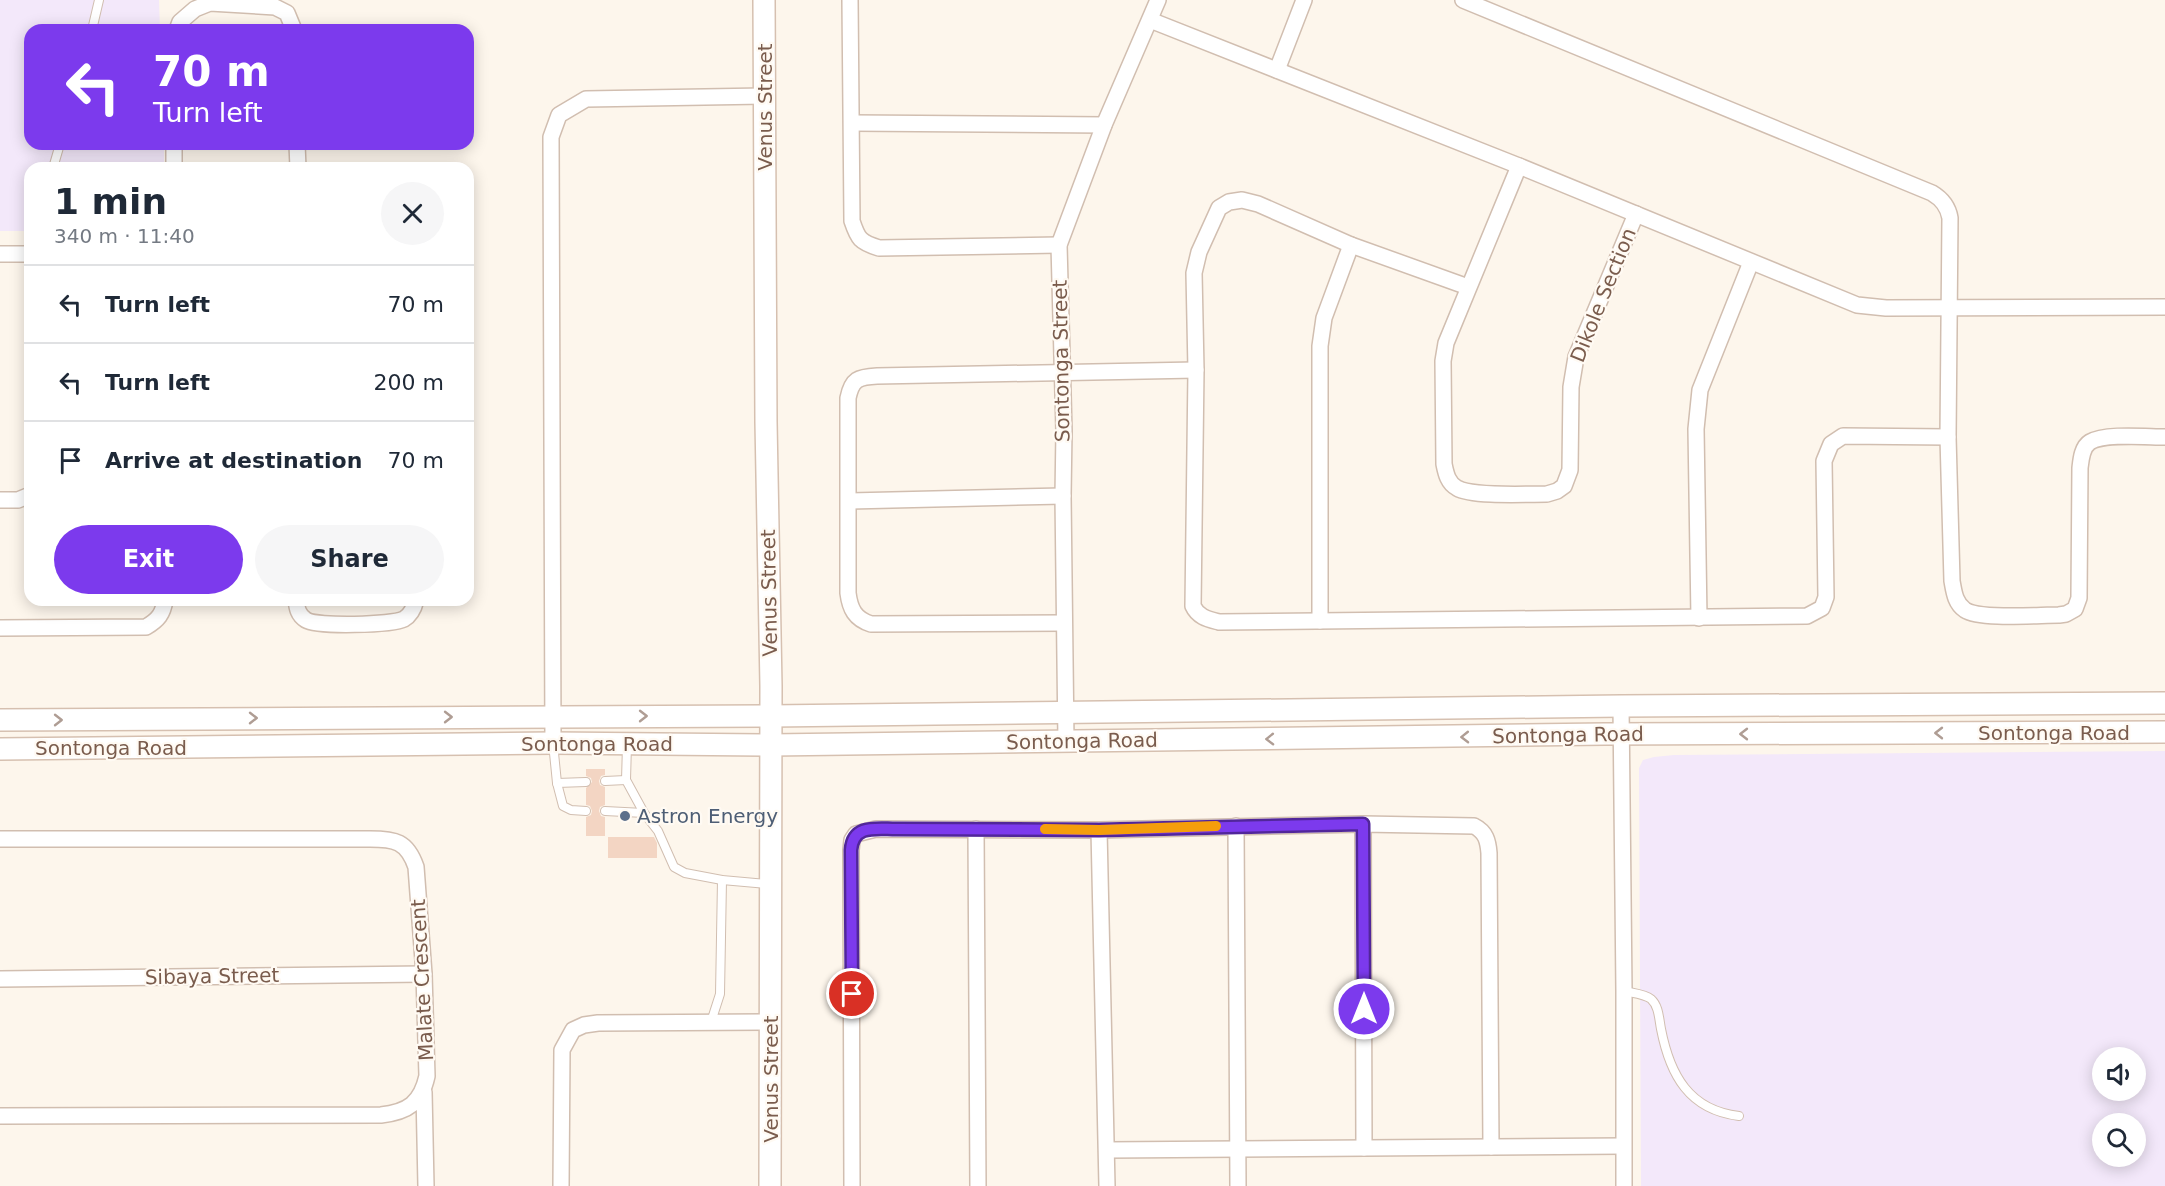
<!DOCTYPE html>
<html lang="en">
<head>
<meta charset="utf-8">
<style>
	body { margin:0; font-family:"DejaVu Sans",sans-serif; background:#f6f6f7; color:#1f2937; height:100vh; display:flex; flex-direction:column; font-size:22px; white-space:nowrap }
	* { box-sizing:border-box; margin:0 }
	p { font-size:20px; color:#747a83 }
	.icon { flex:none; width:33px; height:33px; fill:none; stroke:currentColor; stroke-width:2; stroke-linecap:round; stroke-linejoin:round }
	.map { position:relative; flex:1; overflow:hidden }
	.details { position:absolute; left:24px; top:162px; width:450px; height:444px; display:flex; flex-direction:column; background:#fff; border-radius:18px; box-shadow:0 3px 15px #0003 }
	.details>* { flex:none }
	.guide { position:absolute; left:24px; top:24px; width:450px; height:126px; border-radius:18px; box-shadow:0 3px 15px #0003; background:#7c3aed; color:#fff; overflow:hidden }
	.fabs { position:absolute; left:2092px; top:1047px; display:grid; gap:12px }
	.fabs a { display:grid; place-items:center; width:54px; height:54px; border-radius:50%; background:#fff; box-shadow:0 3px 15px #0003; font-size:30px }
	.pin { position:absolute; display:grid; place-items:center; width:51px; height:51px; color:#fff; margin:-26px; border:3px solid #fff; border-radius:50%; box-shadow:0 2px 6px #0007 }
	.me { position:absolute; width:66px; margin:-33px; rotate:0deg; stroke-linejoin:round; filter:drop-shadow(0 0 4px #0008) }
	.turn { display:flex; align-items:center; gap:21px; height:126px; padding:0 30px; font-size:27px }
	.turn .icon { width:78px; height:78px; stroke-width:2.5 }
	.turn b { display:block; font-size:42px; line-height:51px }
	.round { display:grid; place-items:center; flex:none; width:63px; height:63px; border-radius:32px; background:#f6f6f7 }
	.headline { display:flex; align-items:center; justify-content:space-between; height:102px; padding:0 30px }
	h1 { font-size:36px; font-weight:700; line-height:45px }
	.button { display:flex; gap:12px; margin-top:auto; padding:12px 30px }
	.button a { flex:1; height:69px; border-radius:36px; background:#7c3aed; color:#fff; font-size:24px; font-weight:700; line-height:69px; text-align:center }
	.button a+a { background:#f6f6f7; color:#1f2937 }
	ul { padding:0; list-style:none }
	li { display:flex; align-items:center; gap:18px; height:78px; padding:0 30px; border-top:2px solid #e0e1e3 }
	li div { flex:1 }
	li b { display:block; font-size:22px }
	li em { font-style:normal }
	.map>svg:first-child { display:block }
</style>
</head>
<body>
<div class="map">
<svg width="2165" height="1186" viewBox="0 0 2165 1186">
	<rect width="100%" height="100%" fill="#fdf6ec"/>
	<g fill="#f3e8fa" fill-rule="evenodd">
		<path d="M0,0H159L160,30H30V144H164V168H30V231H0Z"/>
		<path d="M2165,751V1186H1641L1639,768L1643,760L1654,757L1674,755ZM2103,1058H2136V1090H2103ZM2103,1124H2136V1156H2103Z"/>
	</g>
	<g fill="#f3d5c3">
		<path d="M586,769H605V775L601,776L599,781L600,785L605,787V805L600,807L599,811L601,816L605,817V836H586V817L591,815L592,811L590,806L586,805V788L592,782L591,778L586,776Z"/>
		<path d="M608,837H654L657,843V858H608Z"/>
	</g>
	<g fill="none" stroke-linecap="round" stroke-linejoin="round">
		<g stroke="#d1beb0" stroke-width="10">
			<g id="lane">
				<path d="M92,30L99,0"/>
				<path d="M53,168L60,144"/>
				<path d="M553,743L557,783L563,806L571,810L586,811"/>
				<path d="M627,745L626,780L644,813L658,831L674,867L685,873L722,880L768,884"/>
				<path d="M605,781L626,780"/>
				<path d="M557,783L586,782"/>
				<path d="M605,811L644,813"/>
				<path d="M1624,991C1632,993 1645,994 1651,999C1659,1006 1659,1019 1661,1029C1670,1075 1689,1110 1739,1116"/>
				<path d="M711,1022L720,994L722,880"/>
			</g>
		</g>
		<g stroke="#d1beb0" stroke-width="18">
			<g id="street">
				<path d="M850,0L852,221C858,239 860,242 879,248L1059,245"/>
				<path d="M1463,0L1932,193C1942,199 1948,206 1950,218L1948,437L1952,581C1954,592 1955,603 1965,610C1980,620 2038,615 2059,615L2066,614L2075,609L2079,598L2080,468C2081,459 2082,447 2090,442C2105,433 2147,437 2165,437"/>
				<path d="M1150,20L1519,166L1857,305L1886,308L2165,307"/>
				<path d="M177,30L180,22L195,9L210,3L275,7L287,13L294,30"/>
				<path d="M1277,70L1304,0"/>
				<path d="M852,123L1104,125"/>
				<path d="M297,144L298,168"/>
				<path d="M1519,166L1446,343L1443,361L1444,464C1446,474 1448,483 1457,488C1472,497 1527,494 1547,494L1557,491L1564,486L1570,470L1571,387L1576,357L1636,214"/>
				<path d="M174,168V144"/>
				<path d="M0,254H30"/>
				<path d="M1468,287L1351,245L1258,204L1242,200L1229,202L1219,208L1199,252L1194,273L1196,370L1193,606C1198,617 1208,619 1219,622L1807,616L1822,608L1826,597L1824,461L1831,444L1843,436L1948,437"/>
				<path d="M0,500H18L30,495"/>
				<path d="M850,501L1063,496"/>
				<path d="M296,600C297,608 298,615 306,620C317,627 392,625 404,619C411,615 414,608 416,600"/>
				<path d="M1699,618L1696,429L1700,390L1751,262"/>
				<path d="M1320,621V346L1324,318L1351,245"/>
				<path d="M1064,623L871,624C855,619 850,609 848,593V398C852,379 858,377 877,376L1196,370"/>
				<path d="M0,628L146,627C158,620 163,614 165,600"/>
				<path d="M1621,706L1624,991V1186"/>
				<path d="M1066,741L1063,496L1064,431L1059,245L1104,125L1158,0"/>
				<path d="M553,743L551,137L559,115L586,99L765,96"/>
				<path d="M1363,824L1364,1148"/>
				<path d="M1236,826L1238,1186"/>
				<path d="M976,829L978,1186"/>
				<path d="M1099,830L1107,1186"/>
				<path d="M0,839H370C395,839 407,841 416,867L424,974L427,1076C421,1103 408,1112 381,1115L0,1116"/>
				<path d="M0,979L424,974"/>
				<path d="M424,1092L426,1186"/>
				<path d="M1108,1150L1623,1146"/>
				<path d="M561,1186L562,1050L573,1030L584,1025L598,1023L772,1022"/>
				<path d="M852,1186L851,850L852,840L856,834L876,829L1099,830L1363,824L1474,826C1486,832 1488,841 1489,853L1491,1147"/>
			</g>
		</g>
		<g stroke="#d6c0b0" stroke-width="24">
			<g id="secondary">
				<path d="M764,0L766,422L771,686L770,1186"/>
				<path d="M0,720L771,716L1621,706L2165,703"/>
				<path d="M0,749L553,743L771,745L1605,734L2165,732"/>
			</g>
		</g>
		<use href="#lane" stroke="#fff" stroke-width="8"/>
		<use href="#street" stroke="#fff" stroke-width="15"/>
		<use href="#secondary" stroke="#fff" stroke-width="21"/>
	</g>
	<defs><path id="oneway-chevron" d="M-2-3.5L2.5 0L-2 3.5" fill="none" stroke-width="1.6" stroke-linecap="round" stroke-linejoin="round" transform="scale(1.5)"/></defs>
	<g stroke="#af9d94">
		<use href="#oneway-chevron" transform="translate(643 716)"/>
		<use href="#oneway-chevron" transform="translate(448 717)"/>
		<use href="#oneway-chevron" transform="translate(253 718)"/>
		<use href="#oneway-chevron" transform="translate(58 720)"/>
		<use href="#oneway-chevron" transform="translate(1939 733) rotate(180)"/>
		<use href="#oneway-chevron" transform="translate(1744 734) rotate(180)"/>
		<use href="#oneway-chevron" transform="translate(1465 737) rotate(179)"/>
		<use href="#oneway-chevron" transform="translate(1270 739) rotate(179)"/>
	</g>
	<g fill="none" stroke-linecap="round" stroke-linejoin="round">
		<g stroke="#51269a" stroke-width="15">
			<path id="route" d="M852,994L851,850C853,824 876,829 896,829L1099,830L1363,824L1364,1009"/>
		</g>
		<use href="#route" stroke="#7c3aed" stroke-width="10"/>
		<path stroke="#f59e0b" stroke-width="10" d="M1045,829L1099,830L1216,826"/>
	</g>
	<circle fill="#5c6f8a" stroke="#fffaf3" stroke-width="2" cx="625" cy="816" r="6"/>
	<g text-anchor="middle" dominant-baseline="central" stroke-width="4.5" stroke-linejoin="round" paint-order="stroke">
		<g font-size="20" fill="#7a5c4d" stroke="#fffaf3">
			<text transform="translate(765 107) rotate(-90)">Venus Street</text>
			<text transform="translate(1603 295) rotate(-68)">Dikole Section</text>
			<text transform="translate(1061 361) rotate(-91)">Sontonga Street</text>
			<text transform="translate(769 593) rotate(-91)">Venus Street</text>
			<text x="2054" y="733">Sontonga Road</text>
			<text transform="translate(1568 735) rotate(-1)">Sontonga Road</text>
			<text transform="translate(1082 741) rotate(-1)">Sontonga Road</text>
			<text x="597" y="744">Sontonga Road</text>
			<text x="111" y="748">Sontonga Road</text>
			<text transform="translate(212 976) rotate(-1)">Sibaya Street</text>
			<text transform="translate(422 980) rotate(-93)">Malate Crescent</text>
			<text transform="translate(771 1079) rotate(-90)">Venus Street</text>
		</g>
		<g font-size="20" fill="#4e5e75" stroke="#fffaf3" text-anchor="start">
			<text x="637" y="816">Astron Energy</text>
		</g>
	</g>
</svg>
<div class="fabs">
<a><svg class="icon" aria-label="sound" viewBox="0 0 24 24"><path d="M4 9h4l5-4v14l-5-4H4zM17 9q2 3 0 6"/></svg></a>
<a><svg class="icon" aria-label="search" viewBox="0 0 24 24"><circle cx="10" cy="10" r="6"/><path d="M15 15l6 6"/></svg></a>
</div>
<div class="pin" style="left:852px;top:994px;background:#d93025"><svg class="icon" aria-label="arrive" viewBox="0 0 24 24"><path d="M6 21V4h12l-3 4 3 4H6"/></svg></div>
<svg class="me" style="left:1364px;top:1009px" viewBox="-20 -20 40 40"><circle r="17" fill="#7c3aed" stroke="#fff" stroke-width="3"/><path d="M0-11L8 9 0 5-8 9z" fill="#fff"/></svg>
<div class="guide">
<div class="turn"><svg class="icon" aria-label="left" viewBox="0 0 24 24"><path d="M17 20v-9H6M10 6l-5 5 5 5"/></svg><div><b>70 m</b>Turn left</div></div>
</div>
<section class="details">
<div class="headline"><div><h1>1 min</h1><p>340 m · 11:40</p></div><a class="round"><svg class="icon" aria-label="close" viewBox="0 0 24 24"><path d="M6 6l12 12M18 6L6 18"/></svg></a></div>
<ul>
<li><svg class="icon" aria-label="left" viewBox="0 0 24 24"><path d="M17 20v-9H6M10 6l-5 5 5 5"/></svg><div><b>Turn left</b></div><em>70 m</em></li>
<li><svg class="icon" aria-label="left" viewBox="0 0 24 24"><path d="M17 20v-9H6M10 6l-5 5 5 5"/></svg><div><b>Turn left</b></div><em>200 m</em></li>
<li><svg class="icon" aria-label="arrive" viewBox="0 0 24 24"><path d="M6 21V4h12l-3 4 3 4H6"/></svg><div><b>Arrive at destination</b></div><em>70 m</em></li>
</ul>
<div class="button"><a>Exit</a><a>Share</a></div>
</section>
</div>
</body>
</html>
